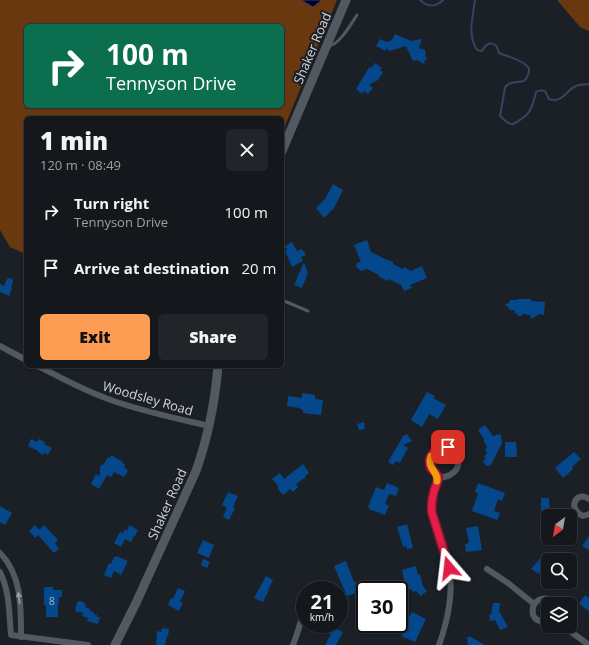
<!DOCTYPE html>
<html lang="en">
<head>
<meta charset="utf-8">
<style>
	body { margin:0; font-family:"Open Sans",sans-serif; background:#212529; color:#f1f3f6; height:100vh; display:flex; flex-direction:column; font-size:15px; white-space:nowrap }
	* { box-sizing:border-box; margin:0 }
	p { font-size:13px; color:#9da0a3 }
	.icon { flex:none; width:22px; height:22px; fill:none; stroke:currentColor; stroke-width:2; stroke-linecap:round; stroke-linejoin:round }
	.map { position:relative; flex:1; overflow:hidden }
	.sheet { position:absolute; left:24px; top:116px; width:260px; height:252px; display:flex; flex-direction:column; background:#14181c; border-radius:6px; box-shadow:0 1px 3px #0004,0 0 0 1px #33373b }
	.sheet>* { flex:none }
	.top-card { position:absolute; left:24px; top:24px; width:260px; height:84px; border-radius:6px; box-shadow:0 1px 3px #0004,0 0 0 1px #33373b; background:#0b6e4f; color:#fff; overflow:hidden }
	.needle { width:26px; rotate:211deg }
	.buttons { position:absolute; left:541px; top:509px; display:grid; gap:8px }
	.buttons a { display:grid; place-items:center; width:36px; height:36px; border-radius:6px; background:#14181c; box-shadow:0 1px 3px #0004,0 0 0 1px #33373b; font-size:20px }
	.speed { position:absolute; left:296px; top:581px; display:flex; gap:8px; font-size:20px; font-weight:700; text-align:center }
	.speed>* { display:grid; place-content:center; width:52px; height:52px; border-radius:50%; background:#14181c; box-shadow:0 1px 3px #0004,0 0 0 1px #33373b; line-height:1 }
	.speed small { font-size:10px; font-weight:400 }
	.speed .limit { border:2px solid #111; border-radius:6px; background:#fff; color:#111 }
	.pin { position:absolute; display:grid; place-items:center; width:34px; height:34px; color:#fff; margin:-17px; border-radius:8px; box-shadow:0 2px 6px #0006 }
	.me { position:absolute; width:44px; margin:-22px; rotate:343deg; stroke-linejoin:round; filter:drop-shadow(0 0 3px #0008) }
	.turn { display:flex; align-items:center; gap:14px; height:84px; padding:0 16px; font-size:18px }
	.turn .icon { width:52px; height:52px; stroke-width:2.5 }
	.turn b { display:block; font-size:28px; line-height:34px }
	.round { display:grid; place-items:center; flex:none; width:42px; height:42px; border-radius:6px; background:#212529 }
	.headline { display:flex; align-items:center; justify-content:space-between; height:68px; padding:0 16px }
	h1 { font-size:24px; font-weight:800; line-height:30px }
	.action { display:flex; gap:8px; margin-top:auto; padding:8px 16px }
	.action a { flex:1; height:46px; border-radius:6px; background:#fc9d53; color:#111; font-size:16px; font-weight:800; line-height:46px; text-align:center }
	.action a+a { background:#212529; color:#f1f3f6 }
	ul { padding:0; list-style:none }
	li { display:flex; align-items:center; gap:12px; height:56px; padding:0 16px }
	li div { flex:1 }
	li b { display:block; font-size:15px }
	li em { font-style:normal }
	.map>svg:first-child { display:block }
</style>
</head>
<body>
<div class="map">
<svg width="589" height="645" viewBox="0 0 589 645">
	<rect width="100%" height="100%" fill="#1b2026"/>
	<g fill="#69380e" fill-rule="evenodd">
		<path d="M0,0H337L282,133V118H26V254L10,247L0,230ZM26,26H282V106H26Z"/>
		<path d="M557,0H589V31L580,27Z"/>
	</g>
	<path fill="#00002c" stroke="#3f4060" d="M301,0H322L313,7Z"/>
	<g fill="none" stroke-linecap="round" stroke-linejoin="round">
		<g stroke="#3f4060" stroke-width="2">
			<path d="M420,0C428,7 435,8 443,0"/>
			<path d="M475,0C473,17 467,35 477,50L482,51C488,41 496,40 499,53C506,56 523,60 528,67C531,71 527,78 524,81C517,83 508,81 505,88L500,116C504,119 507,125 513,124C530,115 532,110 536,92C539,90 541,90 545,91L549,99C562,104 566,90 576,86C580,84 585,85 589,84"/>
		</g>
	</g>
	<g fill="#04478b">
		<path d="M395,34L411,41L422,39L419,48L425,50L426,53L425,55L427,59L425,60L424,64L417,60L413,61L406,46L390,51L386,49L385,51L376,46L380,39L387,42L392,40Z"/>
		<path d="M375,63L382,68L380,70L383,72L378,80L369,85L373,88L368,94L364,91L362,94L356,89L370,66L371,68Z"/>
		<path d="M333,184L343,190L334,208L324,218L316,208L325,199Z"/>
		<path d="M367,240L371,252L387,260H388L393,262V264L403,269L404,267L411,271L422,266L427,278L410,285L412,288L404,291L401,285L389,279L387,281L378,276L379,275L367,269L361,271L356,267L357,263L361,262L354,245Z"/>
		<path d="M292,242L297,251L302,249L306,255L301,257L303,261L292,267L285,251L287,250L285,246Z"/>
		<path d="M304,262L308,273L302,288L294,285Z"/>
		<path d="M9,278L12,279L13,282L11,288H12L9,296L0,292V284L4,286L7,279Z"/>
		<path d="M517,299H531V301L545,302L544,315L538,314V315L531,319L530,315L523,314L520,317L516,313H514L515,310H509V308L505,305L509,303L510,300H517Z"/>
		<path d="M427,392L435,396L433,398L446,405L438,419L429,414L422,427L411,420Z"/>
		<path d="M302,393L315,395V399L323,400L321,415L303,413V410L300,409V408L287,406L288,396L302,398Z"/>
		<path d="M364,422L365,429L359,430L357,424Z"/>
		<path d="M485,425L493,436L499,434L501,435L502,443L491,465L486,466L483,462L486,457H484L487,452L485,451L487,447L484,442V439L478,430Z"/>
		<path d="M407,434L412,441L403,445L408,448L400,463L396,461L393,465L388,462L403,436Z"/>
		<path d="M31,439L37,442L39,439L45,442L44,444L52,448L48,455L44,453L43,455L38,452V451L28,446Z"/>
		<path d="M505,442H516L517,457H505Z"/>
		<path d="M574,452L581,459L572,467L573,469L563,478L555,468Z"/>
		<path d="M111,455L123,462V463L125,465L124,467L127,469V470L128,471L124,477L114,472L111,477L107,475L99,489L91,484L96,474L100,476V466L104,464L108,457L110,458Z"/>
		<path d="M303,464L309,473L305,476L306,477L296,484L298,487L293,492L290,489L283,495L277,488L279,487L272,479L280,473L284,479Z"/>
		<path d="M387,483L399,488L396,496L389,494L385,504L389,506L385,515L369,509L370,508L368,507L376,487L384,490Z"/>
		<path d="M478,483L505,493L502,501L498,499L494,511L500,513L497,520L472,511L478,493L475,492Z"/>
		<path d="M228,492L238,496L233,507L235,508L229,520L223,517L227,508L222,505Z"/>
		<path d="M541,498H549L550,516H548V521H541Z"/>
		<path d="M0,506L12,513L5,525L0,522Z"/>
		<path d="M407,524L413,548L407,549L406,546L403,547L397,527Z"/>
		<path d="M35,525L39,530L44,525L58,540L55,543L59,549L54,553L38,535L35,538L29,531Z"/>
		<path d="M129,525L138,530L135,536H134L131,542L125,539L121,547L114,543L120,532L123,533L125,529L127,531Z"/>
		<path d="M478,526L482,550L466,552L465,544L469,543L466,528Z"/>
		<path d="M589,536V550L582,546Z"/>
		<path d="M203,540L214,545L209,558L197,553Z"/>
		<path d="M543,555L548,559V569L545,567L539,574L531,569Z"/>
		<path d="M116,556L128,561L121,575L114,571L111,578L104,575L109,563L111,564L114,557H116Z"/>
		<path d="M203,559L210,562L207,568L201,565Z"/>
		<path d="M346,561L354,582L355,581L359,592L347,596L334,566Z"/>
		<path d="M416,566L418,575L420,574L423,586L427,591L421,596L416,591L413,592L412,589L406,590L404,584H405L402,570Z"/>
		<path d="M266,576L273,580L268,590H269L263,602L254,598Z"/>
		<path d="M44,587H53V590H62V597H59V603H58V617H46V605H44Z"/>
		<path d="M178,588L185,591L180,602L183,603L179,611L168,605L171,598L173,599Z"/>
		<path d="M585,595L589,598V611L579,604Z"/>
		<path d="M79,601L84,602V604H86L85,607L90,609V611L94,612L93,614L97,615V617H100L98,624L87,621L88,618L82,616L83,613L75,611L77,602H78Z"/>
		<path d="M493,603H500L499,611L508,627L500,630L495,620L490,621L489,615H491Z"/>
		<path d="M412,612L426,619L415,642L401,636L404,630L397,627L402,617L408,619Z"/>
		<path d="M332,627L343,632L336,645H325L331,634H329Z"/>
		<path d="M162,628L169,629L168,636H167L165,645H156L157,631L161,632Z"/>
		<path d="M467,637H471L485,645H468Z"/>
	</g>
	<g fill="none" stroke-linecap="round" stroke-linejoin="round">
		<g stroke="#535960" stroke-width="3">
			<path d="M329,46C340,44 351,24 357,15"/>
			<path d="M282,300L308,311"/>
		</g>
		<g stroke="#535960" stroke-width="6">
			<path d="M0,346L26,360"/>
			<path d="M38,366C61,378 83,390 108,399C140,411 175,418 209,426"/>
			<path d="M448,447C460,452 463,468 450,475C446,477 442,477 438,479C436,474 433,472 431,468C426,456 436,447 448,447Z"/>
			<path d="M438,479C434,490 431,501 432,513C437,532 445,550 449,569C454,592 447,623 439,645"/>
			<path d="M589,499C577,490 566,508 583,516L589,514"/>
			<path d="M0,553C22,575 21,608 21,637"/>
			<path d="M487,569L508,583L534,604C540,597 549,596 555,604"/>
			<path d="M0,572C10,592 9,614 11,635L88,645"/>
			<path d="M534,604C530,615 535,624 548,620"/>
			<path d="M563,626L589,645"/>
			<path d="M293,645L297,634L305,608"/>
		</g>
		<g stroke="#535960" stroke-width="9">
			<path d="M282,151L346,0"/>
			<path d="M115,645L136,603L196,471C208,437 215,402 218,366"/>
		</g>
	</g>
	<defs><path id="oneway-solid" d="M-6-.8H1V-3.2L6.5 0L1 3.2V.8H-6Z"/></defs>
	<use fill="#999ea3" href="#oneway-solid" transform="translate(19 598) rotate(-97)"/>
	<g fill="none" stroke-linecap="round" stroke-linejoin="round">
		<g stroke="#92132f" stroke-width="10">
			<path id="route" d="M448,447C436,447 426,456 431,468C433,471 438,474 438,478C438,482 435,487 434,491C432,498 431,505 432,513L449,568"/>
		</g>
		<use href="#route" stroke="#e11d48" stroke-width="7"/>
		<path stroke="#f59e0b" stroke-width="7" d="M431,456C427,469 438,471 437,481"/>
	</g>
	<g text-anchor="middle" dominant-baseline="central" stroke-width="4" stroke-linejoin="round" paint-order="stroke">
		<g font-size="11" fill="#9fb2c6">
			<text x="52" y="600">8</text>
		</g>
		<g font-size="13" fill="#d3d6da" stroke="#1b2026">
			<text transform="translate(312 48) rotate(-67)">Shaker Road</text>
			<text transform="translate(148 398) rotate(16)">Woodsley Road</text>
			<text transform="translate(167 504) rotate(-66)">Shaker Road</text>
		</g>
	</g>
</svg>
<div class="buttons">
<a><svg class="needle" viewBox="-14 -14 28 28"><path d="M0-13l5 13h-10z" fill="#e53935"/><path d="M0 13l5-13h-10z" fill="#9da0a3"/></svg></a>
<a><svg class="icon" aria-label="search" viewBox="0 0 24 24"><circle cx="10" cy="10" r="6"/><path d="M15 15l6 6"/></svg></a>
<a><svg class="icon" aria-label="layers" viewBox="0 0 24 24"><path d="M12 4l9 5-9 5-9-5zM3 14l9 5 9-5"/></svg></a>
</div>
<div class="speed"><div>21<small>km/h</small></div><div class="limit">30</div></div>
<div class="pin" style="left:448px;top:447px;background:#d93025"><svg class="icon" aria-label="arrive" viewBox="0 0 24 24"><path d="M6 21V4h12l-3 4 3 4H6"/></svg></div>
<svg class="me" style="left:449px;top:568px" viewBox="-20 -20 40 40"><path d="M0-17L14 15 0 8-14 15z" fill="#e11d48" stroke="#fff" stroke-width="4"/></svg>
<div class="top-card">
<div class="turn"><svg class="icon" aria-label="right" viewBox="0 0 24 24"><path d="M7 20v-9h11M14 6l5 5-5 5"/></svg><div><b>100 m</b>Tennyson Drive</div></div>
</div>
<section class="sheet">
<div class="headline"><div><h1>1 min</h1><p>120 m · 08:49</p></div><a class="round"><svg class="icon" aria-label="close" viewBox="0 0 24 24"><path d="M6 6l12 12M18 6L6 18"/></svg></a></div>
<ul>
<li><svg class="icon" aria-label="right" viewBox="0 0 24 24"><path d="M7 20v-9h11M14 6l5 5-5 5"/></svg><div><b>Turn right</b><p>Tennyson Drive</p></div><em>100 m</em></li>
<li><svg class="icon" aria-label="arrive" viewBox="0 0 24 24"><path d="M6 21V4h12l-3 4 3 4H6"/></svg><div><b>Arrive at destination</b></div><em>20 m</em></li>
</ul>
<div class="action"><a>Exit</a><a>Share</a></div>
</section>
</div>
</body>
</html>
